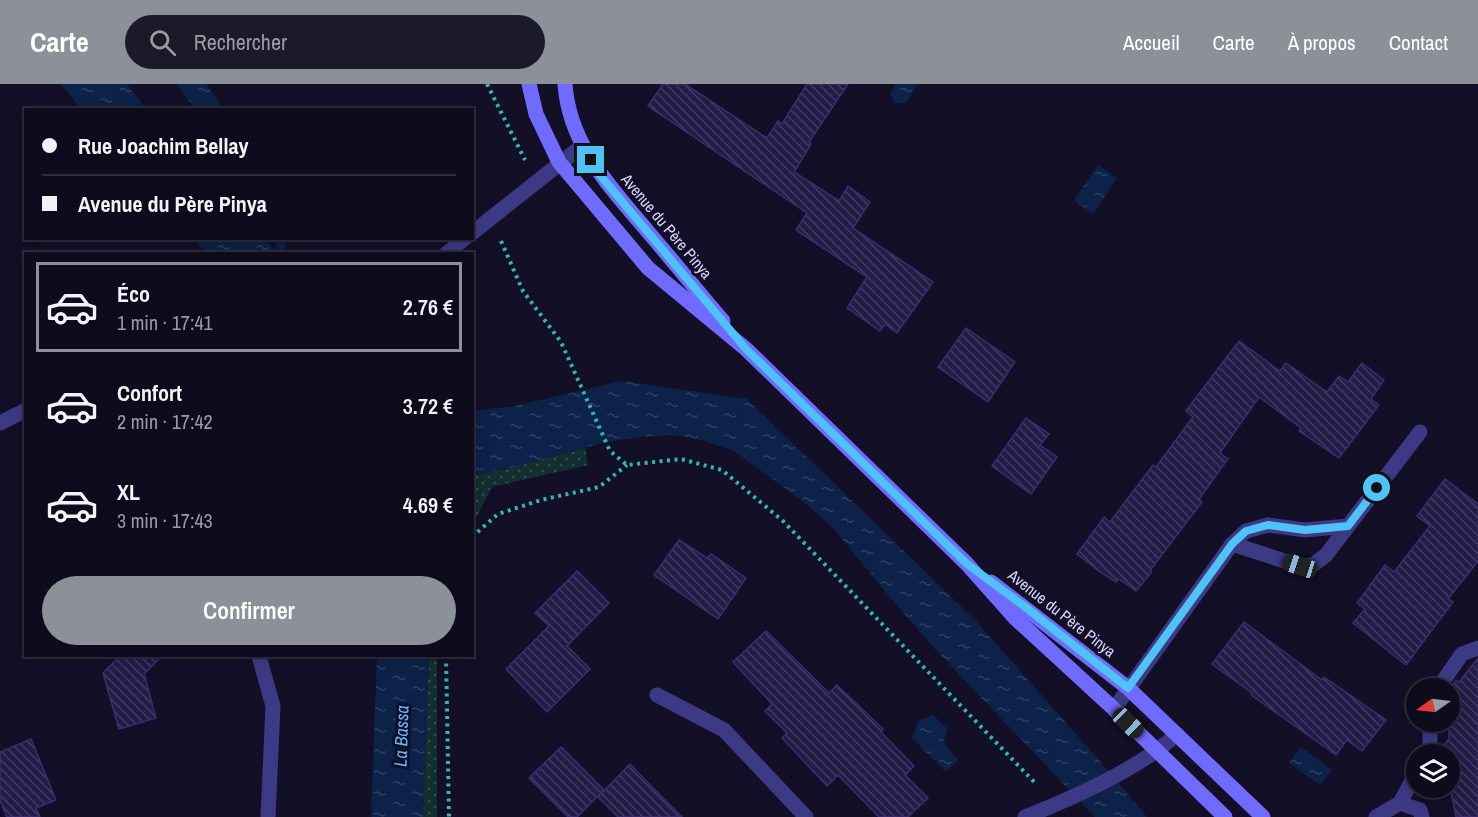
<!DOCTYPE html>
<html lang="fr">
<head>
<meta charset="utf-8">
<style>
	body { margin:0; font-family:"Archivo Narrow",sans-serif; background:#1c1929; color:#f1f3f6; height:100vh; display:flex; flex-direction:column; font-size:22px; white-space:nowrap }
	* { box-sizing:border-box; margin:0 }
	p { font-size:20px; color:#9b9ba3 }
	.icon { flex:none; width:33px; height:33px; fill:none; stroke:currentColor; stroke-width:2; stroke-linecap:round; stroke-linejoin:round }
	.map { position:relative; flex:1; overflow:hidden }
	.panel { position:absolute; left:24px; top:168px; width:450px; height:405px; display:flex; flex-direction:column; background:#0e0b1c; border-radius:0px; box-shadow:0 3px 15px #0003,0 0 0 2px #2e2b3b }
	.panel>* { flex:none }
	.guide { position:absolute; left:24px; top:24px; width:450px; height:132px; border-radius:0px; box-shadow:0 3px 15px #0003,0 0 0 2px #2e2b3b; display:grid; align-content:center; height:132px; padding:0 18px; background:#0e0b1c }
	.needle { width:39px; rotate:256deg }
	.controls { position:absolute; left:1406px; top:594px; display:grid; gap:12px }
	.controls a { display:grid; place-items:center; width:54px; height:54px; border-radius:50%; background:#0e0b1c; box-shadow:0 3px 15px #0003,0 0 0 2px #2e2b3b; font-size:30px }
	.end { position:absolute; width:27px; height:27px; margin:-14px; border:8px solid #4fc3f7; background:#111; box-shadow:0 0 0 3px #111 }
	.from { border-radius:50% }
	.car { position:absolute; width:18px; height:36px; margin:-18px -9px; border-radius:8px; box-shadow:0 0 4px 2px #0007; background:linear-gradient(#222 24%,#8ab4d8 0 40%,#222 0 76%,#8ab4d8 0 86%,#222 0) }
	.guide b { display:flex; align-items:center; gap:21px; height:57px; font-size:22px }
	.guide b+b { border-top:2px solid #2e2b3b }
	.guide i { width:15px; height:15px; background:#f1f3f6 }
	ul { padding:10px 0 0; list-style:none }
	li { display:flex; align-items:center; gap:18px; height:90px; margin:0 12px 9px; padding:0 6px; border:3px solid transparent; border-radius:0px }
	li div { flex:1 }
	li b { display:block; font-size:22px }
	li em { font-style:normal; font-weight:600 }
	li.selected { border-color:#8c9099 }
	li>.icon { width:54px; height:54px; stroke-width:1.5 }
	.action { display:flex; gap:12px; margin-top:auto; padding:12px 18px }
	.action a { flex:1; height:69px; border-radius:36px; background:#8c9099; color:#fff; font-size:24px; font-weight:600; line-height:69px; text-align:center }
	header { display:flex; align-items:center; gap:36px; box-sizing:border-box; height:84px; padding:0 30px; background:#8c9099; color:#fff }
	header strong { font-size:28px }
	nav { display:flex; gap:33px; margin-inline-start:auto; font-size:21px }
	.search { width:420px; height:54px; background:#1c1929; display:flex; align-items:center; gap:15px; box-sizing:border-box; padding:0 21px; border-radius:33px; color:#9b9ba3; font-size:22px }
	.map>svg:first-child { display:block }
</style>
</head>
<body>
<header>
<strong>Carte</strong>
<div class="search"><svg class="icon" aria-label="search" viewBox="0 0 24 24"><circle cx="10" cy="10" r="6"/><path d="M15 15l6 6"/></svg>Rechercher</div>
<nav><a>Accueil</a><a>Carte</a><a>À propos</a><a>Contact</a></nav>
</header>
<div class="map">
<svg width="1478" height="733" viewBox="0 0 1478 733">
	<defs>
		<pattern id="grass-dots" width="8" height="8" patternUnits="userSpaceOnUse" patternTransform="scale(1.5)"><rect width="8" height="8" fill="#12302f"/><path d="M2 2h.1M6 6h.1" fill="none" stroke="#344d4e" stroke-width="1.8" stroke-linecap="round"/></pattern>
		<pattern id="water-ripples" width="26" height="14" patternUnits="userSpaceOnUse" patternTransform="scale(1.5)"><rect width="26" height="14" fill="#0c2248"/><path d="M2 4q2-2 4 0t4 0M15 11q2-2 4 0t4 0" fill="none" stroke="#2f4163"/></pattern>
		<pattern id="building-back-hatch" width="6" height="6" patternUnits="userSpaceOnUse" patternTransform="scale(1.5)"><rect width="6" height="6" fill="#241b47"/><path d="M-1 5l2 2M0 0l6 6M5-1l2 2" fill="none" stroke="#433b63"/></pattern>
	</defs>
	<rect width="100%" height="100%" fill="#130f26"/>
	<g fill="url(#grass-dots)">
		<path d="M 585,364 L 588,381 L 492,403 L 473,440 L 473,392 Z"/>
		<path d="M 429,572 L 437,572 L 437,733 L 423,733 Z"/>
	</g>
	<g fill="url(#water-ripples)">
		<path d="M 61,0 L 127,0 L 146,25 L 81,25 Z"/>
		<path d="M 177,0 L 206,0 L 224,25 L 194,25 Z"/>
		<path d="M 896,0 L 918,0 L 906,19 L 894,19 L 890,9 Z"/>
		<path d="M 1098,81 L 1117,94 L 1093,130 L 1074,116 Z"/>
		<path d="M 193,155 L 264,155 L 278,169 L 207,169 Z"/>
		<path d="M 622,297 L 747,315 L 977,538 L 1105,683 L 1147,733 L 1095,733 L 934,564 L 882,504 L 834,445 L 805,419 L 734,367 L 698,355 L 672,351 L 641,353 L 602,359 L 507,385 L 473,392 L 472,327 L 515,322 Z"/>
		<path d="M 377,572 L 429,572 L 423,733 L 371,733 Z"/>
		<path d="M 933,631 L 947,644 L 944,659 L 958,676 L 946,688 L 912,654 L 918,637 Z"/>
		<path d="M 1301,663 L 1332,686 L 1320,701 L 1289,679 Z"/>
	</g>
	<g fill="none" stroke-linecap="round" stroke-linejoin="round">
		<path stroke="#0c2248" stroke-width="10" d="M 280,154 L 281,170"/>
	</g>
	<g fill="url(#building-back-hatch)" stroke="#3b2d73" stroke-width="1.5">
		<path d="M 663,0 L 685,0 L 767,54 L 778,37 L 782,40 L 807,0 L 848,0 L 809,58 L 811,60 L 794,88 L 839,117 L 848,102 L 870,118 L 853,144 L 933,198 L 897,249 L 885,240 L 880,247 L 847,224 L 867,193 L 796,146 L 807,129 L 648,22 Z"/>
		<path d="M 966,244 L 1015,278 L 988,318 L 938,283 Z"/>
		<path d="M 1239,257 L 1280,287 L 1286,279 L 1327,308 L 1339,292 L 1348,298 L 1362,279 L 1384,296 L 1371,315 L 1379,321 L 1339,374 L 1299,347 L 1301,344 L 1259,313 L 1220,369 L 1228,375 L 1199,415 L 1202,418 L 1151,485 L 1151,489 L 1136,507 L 1119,495 L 1116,498 L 1100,488 L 1077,470 L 1104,433 L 1110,438 L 1153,381 L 1156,383 L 1193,333 L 1186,327 Z"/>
		<path d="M 1026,334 L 1049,350 L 1040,361 L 1057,373 L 1031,410 L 992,382 Z"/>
		<path d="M 1445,395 L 1478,420 L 1478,477 L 1448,515 L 1453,518 L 1406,581 L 1353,539 L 1365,525 L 1357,519 L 1385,481 L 1394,488 L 1430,442 L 1417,432 Z"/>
		<path d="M 679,456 L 707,474 L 711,470 L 746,494 L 718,535 L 654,491 Z"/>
		<path d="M 577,487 L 609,519 L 567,562 L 590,585 L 547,628 L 506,585 L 549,542 L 535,529 Z"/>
		<path d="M 1244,538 L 1322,596 L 1324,593 L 1386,636 L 1362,667 L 1347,656 L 1336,671 L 1251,611 L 1252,609 L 1212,580 Z"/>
		<path d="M 766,547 L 829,609 L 837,601 L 883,645 L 881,648 L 914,682 L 905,691 L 928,714 L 908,733 L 879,733 L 838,691 L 827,702 L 782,654 L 787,649 L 765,627 L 772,620 L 733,578 Z"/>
		<path d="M 120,572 L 162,572 L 144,590 L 156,634 L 119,645 L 103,589 Z"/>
		<path d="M 1478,574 L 1478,733 L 1456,733 L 1449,697 L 1449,670 L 1444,670 L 1442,663 L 1449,655 L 1449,605 L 1456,596 L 1459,598 Z"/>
		<path d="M 31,655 L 56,716 L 36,724 L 40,733 L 7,733 L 0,717 L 0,668 Z"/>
		<path d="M 561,663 L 604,706 L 577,733 L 568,733 L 529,694 Z"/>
		<path d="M 630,680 L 655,706 L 682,733 L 618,733 L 598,713 Z"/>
	</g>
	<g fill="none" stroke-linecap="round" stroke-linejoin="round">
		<g stroke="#2fb8b0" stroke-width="4" stroke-dasharray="3 4.5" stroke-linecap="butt">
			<path d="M 487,0 L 525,76"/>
			<path d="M 501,157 L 523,207 L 561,258 L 610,367 L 627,381 L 681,375 L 722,386 L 783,437 L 1037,701"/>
			<path d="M 472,453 L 498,430 L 541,416 L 599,403 L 627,381"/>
			<path d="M 446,572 L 449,733"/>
		</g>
		<path stroke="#3d3a85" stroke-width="15" d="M 0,339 L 26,326"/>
		<g stroke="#3d3a85" stroke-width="15">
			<path d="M 472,149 L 582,62"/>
			<path d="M 446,170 L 465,154"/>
			<path d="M 1232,460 L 1246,447 L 1268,441 L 1305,446 L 1348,442"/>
			<path d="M 259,572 L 273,622 L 268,733"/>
			<path d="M 1438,604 L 1462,570 L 1478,564"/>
			<path d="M 657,611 L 724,646 L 806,733"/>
			<path d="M 1114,625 L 1232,460 L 1300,482 L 1313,481 L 1326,471 L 1420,348"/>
			<path d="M 1426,670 L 1430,662 L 1430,638"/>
			<path d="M 1400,719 L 1416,689"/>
			<path d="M 1025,733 C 1073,714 1139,685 1177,650"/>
			<path d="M 1376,733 L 1400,719 L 1420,726 L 1422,733"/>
		</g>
		<g stroke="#6f6bff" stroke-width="15">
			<path d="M 529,0 L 536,30 L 559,78 L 648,184 L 746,265 L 967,480 L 1015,534 L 1114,625 L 1225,733"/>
			<path d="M 565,0 C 569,61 611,104 649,149 C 674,178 698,208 723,237"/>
			<path d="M 991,498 L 1128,604 L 1263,733"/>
		</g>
	</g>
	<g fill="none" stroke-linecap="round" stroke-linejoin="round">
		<path stroke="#4fc3f7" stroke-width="8" d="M 591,76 L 599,90 L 746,265 L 967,480 L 1024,522 L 1128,604 L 1232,460 L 1246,447 L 1268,441 L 1305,446 L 1348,442 L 1377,404"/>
	</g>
	<g text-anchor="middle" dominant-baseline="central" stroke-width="6" stroke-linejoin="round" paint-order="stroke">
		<g font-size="16" fill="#d9d4ff" stroke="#130f26">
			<text transform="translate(667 142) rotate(50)">Avenue du Père Pinya</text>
			<text transform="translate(1062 529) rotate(38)">Avenue du Père Pinya</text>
		</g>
		<g font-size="18" font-style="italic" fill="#62b6ff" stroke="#130f26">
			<text transform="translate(401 652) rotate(-88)">La Bassa</text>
		</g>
	</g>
</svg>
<div class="controls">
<a><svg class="needle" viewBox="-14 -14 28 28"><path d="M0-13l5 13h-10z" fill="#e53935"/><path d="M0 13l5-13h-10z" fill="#9b9ba3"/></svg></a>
<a><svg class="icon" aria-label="layers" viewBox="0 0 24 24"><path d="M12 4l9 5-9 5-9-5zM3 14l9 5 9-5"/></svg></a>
</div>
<i class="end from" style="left:1377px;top:404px"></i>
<i class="end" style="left:591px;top:76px"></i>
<i class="car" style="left:1300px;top:482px;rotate:288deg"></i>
<i class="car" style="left:1128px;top:639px;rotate:134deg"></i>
<div class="guide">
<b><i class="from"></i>Rue Joachim Bellay</b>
<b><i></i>Avenue du Père Pinya</b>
</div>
<section class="panel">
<ul>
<li class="selected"><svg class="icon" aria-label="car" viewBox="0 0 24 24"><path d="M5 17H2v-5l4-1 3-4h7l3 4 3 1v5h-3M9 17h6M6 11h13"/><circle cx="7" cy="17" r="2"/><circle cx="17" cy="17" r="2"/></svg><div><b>Éco</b><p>1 min · 17:41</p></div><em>2.76 €</em></li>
<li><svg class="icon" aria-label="car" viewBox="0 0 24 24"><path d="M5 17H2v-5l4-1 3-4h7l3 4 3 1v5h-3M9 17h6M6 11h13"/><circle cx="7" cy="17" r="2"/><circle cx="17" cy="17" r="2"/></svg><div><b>Confort</b><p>2 min · 17:42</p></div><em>3.72 €</em></li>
<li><svg class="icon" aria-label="car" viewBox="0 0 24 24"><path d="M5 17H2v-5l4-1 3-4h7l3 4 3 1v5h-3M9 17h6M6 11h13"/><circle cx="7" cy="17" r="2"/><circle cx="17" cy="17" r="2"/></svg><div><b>XL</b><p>3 min · 17:43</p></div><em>4.69 €</em></li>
</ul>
<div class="action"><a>Confirmer</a></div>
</section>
</div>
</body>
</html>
